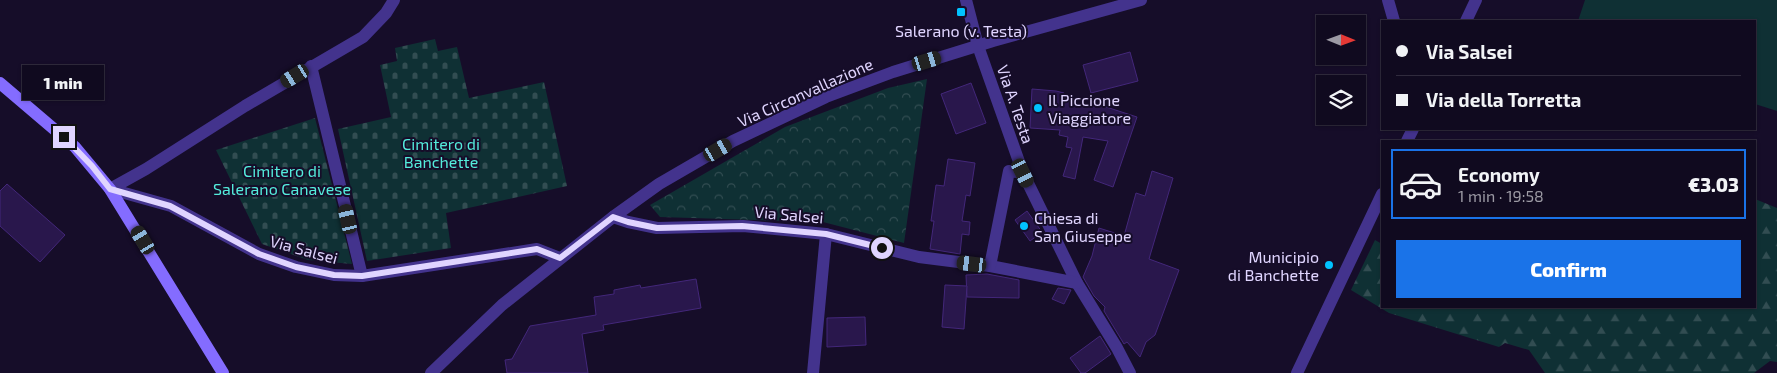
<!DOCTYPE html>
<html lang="en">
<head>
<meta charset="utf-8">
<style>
	body { margin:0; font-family:"Exo 2",sans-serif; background:#1e182c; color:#f1f3f6; height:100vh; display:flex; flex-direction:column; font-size:19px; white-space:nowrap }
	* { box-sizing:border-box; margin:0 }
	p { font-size:16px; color:#9c9aa4 }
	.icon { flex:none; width:28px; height:28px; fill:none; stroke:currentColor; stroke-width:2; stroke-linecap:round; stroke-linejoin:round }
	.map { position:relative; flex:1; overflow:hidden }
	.side { position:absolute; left:1381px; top:140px; width:375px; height:168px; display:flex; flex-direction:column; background:#100a1f; border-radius:0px; box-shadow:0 1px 4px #0004,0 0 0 1px #302b3d }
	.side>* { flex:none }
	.banner { position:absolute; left:1381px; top:20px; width:375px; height:110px; border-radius:0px; box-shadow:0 1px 4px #0004,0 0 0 1px #302b3d; display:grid; align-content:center; height:110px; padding:0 15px; background:#100a1f }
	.needle { width:32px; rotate:91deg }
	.controls { position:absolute; left:1316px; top:15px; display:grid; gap:10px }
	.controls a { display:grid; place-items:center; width:50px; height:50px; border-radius:0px; background:#100a1f; box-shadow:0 1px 4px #0004,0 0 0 1px #302b3d; font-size:25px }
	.end { position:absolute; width:22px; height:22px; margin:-11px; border:6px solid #e0d5ff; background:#111; box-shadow:0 0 0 2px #111 }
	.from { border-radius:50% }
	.bubble { position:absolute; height:35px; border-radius:0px; background:#100a1f; box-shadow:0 1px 4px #0004,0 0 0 1px #302b3d; font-size:16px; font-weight:800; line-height:35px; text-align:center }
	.car { position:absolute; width:15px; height:30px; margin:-15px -8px; border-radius:6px; box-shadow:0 0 4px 1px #0007; background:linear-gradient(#222 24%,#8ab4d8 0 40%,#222 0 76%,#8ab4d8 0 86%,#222 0) }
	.banner b { display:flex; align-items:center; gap:18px; height:48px; font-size:19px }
	.banner b+b { border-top:1px solid #302b3d }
	.banner i { width:12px; height:12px; background:#f1f3f6 }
	ul { padding:9px 0 0; list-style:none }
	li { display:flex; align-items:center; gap:15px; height:70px; margin:0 10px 8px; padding:0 5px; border:2px solid transparent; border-radius:0px }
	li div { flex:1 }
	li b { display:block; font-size:19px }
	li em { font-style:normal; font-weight:800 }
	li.active { border-color:#1a73e8 }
	li>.icon { width:45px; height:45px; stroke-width:1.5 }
	.button { display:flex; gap:10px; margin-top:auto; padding:10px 15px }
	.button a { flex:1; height:58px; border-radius:0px; background:#1a73e8; color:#fff; font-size:20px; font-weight:800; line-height:58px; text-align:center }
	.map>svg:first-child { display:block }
</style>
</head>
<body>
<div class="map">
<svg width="1777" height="373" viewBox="0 0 1777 373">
	<defs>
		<pattern id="forest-firs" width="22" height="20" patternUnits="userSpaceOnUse" patternTransform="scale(1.25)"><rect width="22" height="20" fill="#0f3034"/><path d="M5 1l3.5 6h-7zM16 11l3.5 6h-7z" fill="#324d52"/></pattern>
		<pattern id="cemetery-stones" width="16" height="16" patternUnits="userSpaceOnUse" patternTransform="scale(1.25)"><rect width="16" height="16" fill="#0f3034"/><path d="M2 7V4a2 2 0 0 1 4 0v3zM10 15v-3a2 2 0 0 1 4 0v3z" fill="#324d52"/></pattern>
		<pattern id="park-crowns" width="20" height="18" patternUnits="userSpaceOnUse" patternTransform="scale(1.25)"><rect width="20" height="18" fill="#0f3034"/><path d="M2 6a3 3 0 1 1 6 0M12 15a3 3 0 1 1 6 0" fill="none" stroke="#324d52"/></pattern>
	</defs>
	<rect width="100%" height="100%" fill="#160d29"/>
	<path fill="url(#forest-firs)" d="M 1755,199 L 1777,208 L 1777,362 L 1770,361 L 1754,373 L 1545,373 L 1529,350 L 1505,343 L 1499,347 L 1389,313 L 1351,290 L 1375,240 L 1382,244 L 1382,306 L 1755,306 Z"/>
	<g fill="url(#cemetery-stones)">
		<path d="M 435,39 L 438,51 L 457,47 L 469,98 L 544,82 L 567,186 L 446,213 L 451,248 L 367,261 L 338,129 L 391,117 L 380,65 L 397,61 L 395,48 Z"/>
		<path d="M 315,118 L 352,264 L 308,260 L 262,244 L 216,150 Z"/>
	</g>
	<path fill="url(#park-crowns)" d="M 927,79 L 904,243 L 823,222 L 660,217 L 650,205 L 785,127 L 888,88 Z"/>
	<path fill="#0f3034" d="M 1585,0 L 1777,0 L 1777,111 L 1755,104 L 1755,21 L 1578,21 Z"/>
	<g fill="#29174c" stroke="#43277a">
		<path d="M 1130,52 L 1138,81 L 1091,93 L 1083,65 Z"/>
		<path d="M 971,83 L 986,123 L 956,134 L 941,94 Z"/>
		<path d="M 1032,89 L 1056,91 L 1064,93 L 1063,101 L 1095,107 L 1094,103 L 1137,117 L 1113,187 L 1094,180 L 1108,141 L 1083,137 L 1075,179 L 1063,176 L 1072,148 L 1066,147 L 1068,137 L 1059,135 L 1060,130 L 1030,128 Z"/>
		<path d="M 948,159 L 975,163 L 970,196 L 966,195 L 962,221 L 970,222 L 969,235 L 962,234 L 960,254 L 930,249 L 934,221 L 931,221 L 936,185 L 944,186 Z"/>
		<path d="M 1152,171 L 1173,178 L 1149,259 L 1179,270 L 1155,335 L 1146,342 L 1140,357 L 1127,342 L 1124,344 L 1104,311 L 1105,307 L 1094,296 L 1083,277 L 1092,256 L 1099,228 L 1124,236 L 1136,193 L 1145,196 Z"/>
		<path d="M 7,184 L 65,235 L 40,262 L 0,226 L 0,191 Z"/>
		<path d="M 1027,211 L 1042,232 L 1030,241 L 1015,220 Z"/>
		<path d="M 987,274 L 1019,280 L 1019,298 L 967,297 L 966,275 Z"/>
		<path d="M 696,279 L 701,308 L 603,325 L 604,330 L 582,334 L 588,373 L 507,373 L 505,360 L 512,359 L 530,326 L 596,315 L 594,297 L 614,294 L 614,290 L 640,285 L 641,288 Z"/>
		<path d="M 945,285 L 967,286 L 964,329 L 942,327 Z"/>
		<path d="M 1058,288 L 1071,290 L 1064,304 L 1052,299 Z"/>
		<path d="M 865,317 L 866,345 L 827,347 L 827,318 Z"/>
		<path d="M 1100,336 L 1111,354 L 1085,373 L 1081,373 L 1070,358 Z"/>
	</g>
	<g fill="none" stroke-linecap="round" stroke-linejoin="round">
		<g stroke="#43338d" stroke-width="12">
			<path d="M 966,0 L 978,46 L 1023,173 L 1077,283 L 1117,348 L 1130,373"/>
			<path d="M 1388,0 L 1394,21"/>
			<path d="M 1466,21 L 1476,0"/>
			<path d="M 311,66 L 362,276"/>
			<path d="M 1407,141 L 1413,129"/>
			<path d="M 110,189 L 171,206 L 259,254 L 296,267 L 334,275 L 362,276 L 537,249 L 560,258"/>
			<path d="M 110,189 L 146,169 L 245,106 L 363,37 L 386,13 L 394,0"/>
			<path d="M 613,217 L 628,222 L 657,228 L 743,226 L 826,234 L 919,257 L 990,266 L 1077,283"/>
			<path d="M 990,266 L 1009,171 L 1023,173"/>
			<path d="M 431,373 L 502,305 L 613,217 L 659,184 L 733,141 L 826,97 L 893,72 L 993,41 L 1141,0"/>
			<path d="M 813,373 L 826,234"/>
			<path d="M 1297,373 L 1382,194"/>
		</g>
		<path stroke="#846cff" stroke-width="12" d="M 0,83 L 75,147 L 110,189 L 223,373"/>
	</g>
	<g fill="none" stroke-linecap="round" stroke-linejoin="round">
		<path stroke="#e0d5ff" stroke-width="6" d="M 64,137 L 92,166 L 110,189 L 170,206 L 259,254 L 296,267 L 334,275 L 362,276 L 537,249 L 560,258 L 613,217 L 628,222 L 657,228 L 742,226 L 826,234 L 882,248"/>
	</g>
	<g fill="#01c2ff" stroke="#160d29" stroke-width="2">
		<rect x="956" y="7" width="10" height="10" rx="2.5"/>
		<circle cx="1038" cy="108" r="5"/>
		<circle cx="1024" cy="226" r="5"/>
		<circle cx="1329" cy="265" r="5"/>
	</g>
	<g text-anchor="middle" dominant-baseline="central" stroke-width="4" stroke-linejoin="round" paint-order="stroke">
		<g font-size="16" fill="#e0d5ff" stroke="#160d29" text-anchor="start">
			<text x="961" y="30" text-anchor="middle">Salerano (v. Testa)</text>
			<text x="1048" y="99">Il Piccione<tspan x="1048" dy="18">Viaggiatore</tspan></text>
			<text x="1034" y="217">Chiesa di<tspan x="1034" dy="18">San Giuseppe</tspan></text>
			<text x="1319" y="256" text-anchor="end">Municipio<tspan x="1319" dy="18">di Banchette</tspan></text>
		</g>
		<g font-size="16" fill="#e0d5ff" stroke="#160d29">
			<text transform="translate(805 92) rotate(-24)">Via Circonvallazione</text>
			<text transform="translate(1016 104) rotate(71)">Via A. Testa</text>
			<text transform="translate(789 214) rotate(5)">Via Salsei</text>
			<text transform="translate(304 249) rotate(15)">Via Salsei</text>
		</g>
		<g font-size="16" fill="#54ecdc" stroke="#160d29">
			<text x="441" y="143">Cimitero di<tspan x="441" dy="18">Banchette</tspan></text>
			<text x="282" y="170">Cimitero di<tspan x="282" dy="18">Salerano Canavese</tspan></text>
		</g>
	</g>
</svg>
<div class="controls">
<a><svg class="needle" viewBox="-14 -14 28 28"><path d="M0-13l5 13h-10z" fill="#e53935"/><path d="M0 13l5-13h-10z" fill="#9c9aa4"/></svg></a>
<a><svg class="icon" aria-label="layers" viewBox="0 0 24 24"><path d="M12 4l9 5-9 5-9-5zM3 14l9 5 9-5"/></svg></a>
</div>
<i class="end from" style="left:882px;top:248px"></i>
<i class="end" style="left:64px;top:137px"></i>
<div class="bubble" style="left:22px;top:65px;width:82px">1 min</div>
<i class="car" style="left:927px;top:61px;rotate:73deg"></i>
<i class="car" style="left:295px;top:76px;rotate:239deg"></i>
<i class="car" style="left:718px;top:150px;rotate:60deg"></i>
<i class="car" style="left:1023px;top:173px;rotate:154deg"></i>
<i class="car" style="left:348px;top:219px;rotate:347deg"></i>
<i class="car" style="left:143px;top:240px;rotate:329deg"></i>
<i class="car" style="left:972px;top:264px;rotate:277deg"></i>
<div class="banner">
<b><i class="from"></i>Via Salsei</b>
<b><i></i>Via della Torretta</b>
</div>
<section class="side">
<ul>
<li class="active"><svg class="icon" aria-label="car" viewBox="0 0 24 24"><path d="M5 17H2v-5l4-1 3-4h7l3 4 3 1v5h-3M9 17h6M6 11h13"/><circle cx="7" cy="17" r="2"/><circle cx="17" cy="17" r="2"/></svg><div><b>Economy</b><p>1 min · 19:58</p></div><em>€3.03</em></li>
</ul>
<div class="button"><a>Confirm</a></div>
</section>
</div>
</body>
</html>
